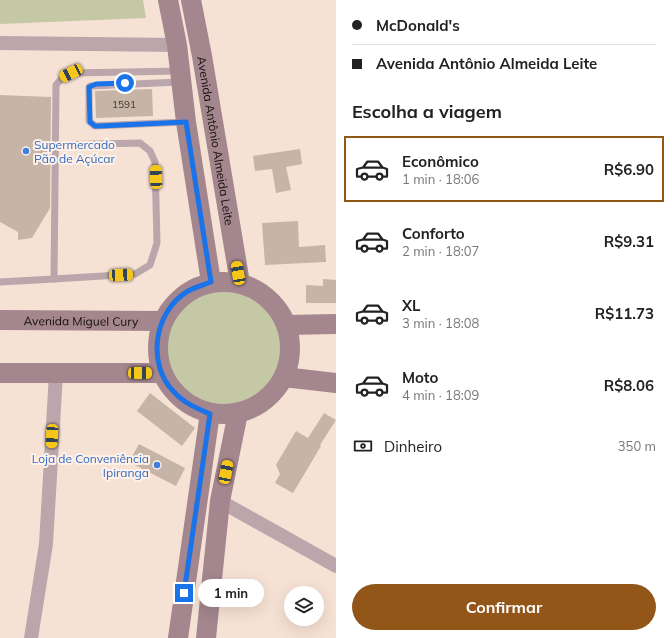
<!DOCTYPE html>
<html lang="pt">
<head>
<meta charset="utf-8">
<style>
	body { margin:0; font-family:Mulish,sans-serif; background:#f2f2f2; color:#222; height:100vh; display:flex; flex-direction:column; font-size:15px; white-space:nowrap }
	* { box-sizing:border-box; margin:0 }
	p { font-size:13px; color:#767676 }
	.icon { flex:none; width:22px; height:22px; fill:none; stroke:currentColor; stroke-width:2; stroke-linecap:round; stroke-linejoin:round }
	.map { position:relative; flex:1; overflow:hidden }
	.drawer { display:flex; flex-direction:column; background:#fff; width:336px }
	.drawer>* { flex:none }
	.banner { display:grid; align-content:center; height:88px; padding:0 16px; background:#fff }
	.controls { position:absolute; left:284px; top:586px; display:grid; gap:8px }
	.controls a { display:grid; place-items:center; width:40px; height:40px; border-radius:50%; background:#fff; box-shadow:0 4px 16px #0002; font-size:20px }
	.end { position:absolute; width:18px; height:18px; margin:-9px; border:5px solid #1a73e8; background:#fff; box-shadow:0 0 0 2px #fff }
	.from { border-radius:50% }
	.bubble { position:absolute; height:28px; border-radius:14px; background:#fff; box-shadow:0 4px 16px #0002; font-size:13px; font-weight:700; line-height:28px; text-align:center }
	.car { position:absolute; width:12px; height:24px; margin:-12px -6px; border-radius:5px; box-shadow:0 0 3px 1px #0007; background:linear-gradient(#f5c518 24%,#345 0 40%,#f5c518 0 76%,#345 0 86%,#f5c518 0) }
	.banner b { display:flex; align-items:center; gap:14px; height:38px; font-size:15px }
	.banner b+b { border-top:1px solid #e0e0e0 }
	.banner i { width:10px; height:10px; background:#222 }
	ul { padding:0; list-style:none }
	li { display:flex; align-items:center; gap:12px; height:66px; margin:0 8px 6px; padding:0 8px; border:2px solid transparent; border-radius:0px }
	li div { flex:1 }
	li b { display:block; font-size:15px }
	li em { font-style:normal; font-weight:700 }
	li.on { border-color:#935619 }
	li>.icon { width:36px; height:36px; stroke-width:1.5 }
	h2 { padding:0 16px; font-size:18px; line-height:48px }
	.pay { display:flex; align-items:center; gap:10px; height:44px; padding:0 16px; font-size:15px }
	.pay p { margin-inline-start:auto }
	.button { display:flex; gap:8px; margin-top:auto; padding:8px 16px }
	.button a { flex:1; height:46px; border-radius:24px; background:#935619; color:#fff; font-size:16px; font-weight:700; line-height:46px; text-align:center }
	main { display:flex; flex:1; min-height:0 }
	.map>svg:first-child { display:block }
</style>
</head>
<body>
<main>
<div class="map">
<svg width="336" height="638" viewBox="0 0 336 638">
	<rect width="100%" height="100%" fill="#f6e2d4"/>
	<g fill="#c4c8a4">
		<path d="M 0,0 L 143,0 L 146,18 L 0,24 Z"/>
		<circle cx="224" cy="348" r="57"/>
	</g>
	<g fill="#c6b4a6">
		<path d="M 152,89 L 153,116 L 96,118 L 95,91 Z"/>
		<path d="M 0,95 L 51,97 L 50,208 L 32,238 L 18,240 L 18,232 L 0,222 Z"/>
		<path d="M 300,149 L 302,164 L 286,167 L 291,190 L 276,193 L 272,169 L 255,171 L 253,156 Z"/>
		<path d="M 298,221 L 299,247 L 325,245 L 326,262 L 265,265 L 262,223 Z"/>
		<path d="M 323,279 L 336,280 L 336,303 L 306,303 L 306,285 L 323,286 Z"/>
		<path d="M 150,393 L 195,428 L 182,446 L 137,411 Z"/>
		<path d="M 324,413 L 336,420 L 320,445 L 321,446 L 293,493 L 275,483 L 280,474 L 276,465 L 296,431 L 308,438 Z"/>
		<path d="M 139,444 L 185,468 L 176,486 L 129,462 Z"/>
	</g>
	<g fill="none" stroke-linecap="round" stroke-linejoin="round">
		<g stroke="#baa6ab" stroke-width="7">
			<path d="M 179,82 L 91,86 L 89,87 L 89,121 L 95,126 L 184,122"/>
			<path d="M 54,279 L 135,274 L 150,265 L 157,243 L 155,162 L 150,151 L 140,143 L 55,145"/>
			<path d="M 0,282 L 54,279 L 56,85 L 62,78 L 71,73 L 180,71"/>
		</g>
		<g stroke="#baa6ab" stroke-width="14">
			<path d="M 0,43 L 177,45"/>
			<path d="M 220,501 L 336,566"/>
			<path d="M 31,638 L 46,544 L 56,374"/>
		</g>
		<g stroke="#a3868e" stroke-width="20">
			<path d="M 168,0 L 177,45 L 186,122 L 211,282"/>
			<path id="s1" d="M 191,0 L 202,56 L 240,283"/>
			<circle cx="224" cy="348" r="66"/>
			<path id="s2" d="M 0,320 L 162,321"/>
			<path d="M 286,325 L 336,324"/>
			<path d="M 0,373 L 162,373"/>
			<path d="M 284,377 L 336,383"/>
			<path d="M 178,638 L 210,413"/>
			<path d="M 206,638 L 220,501 L 238,413"/>
		</g>
	</g>
	<g fill="none" stroke-linecap="round" stroke-linejoin="round">
		<path stroke="#1a73e8" stroke-width="5" d="M 125,83 L 96,84 L 89,87 L 90,122 L 95,126 L 100,126 L 186,122 L 211,282 C 203,285 195,287 188,291 C 154,311 146,364 174,392 C 184,403 196,408 210,414 L 184,593"/>
	</g>
	<g fill="#3f7fe0" stroke="#fdf1e9" stroke-width="1.5">
		<circle cx="26" cy="151" r="4"/>
		<circle cx="157" cy="465" r="4"/>
	</g>
	<g text-anchor="middle" dominant-baseline="central" stroke-width="4" stroke-linejoin="round" paint-order="stroke">
		<g font-size="10" fill="#413831">
			<text x="124" y="104">1591</text>
		</g>
		<g font-size="12" fill="#150f0a" stroke="#fdf1e9">
			<text stroke="none"><textPath href="#s1" startOffset="143">Avenida Antônio Almeida Leite</textPath></text>
			<text stroke="none"><textPath href="#s2" startOffset="81">Avenida Miguel Cury</textPath></text>
		</g>
		<g font-size="12" fill="#366cbe" stroke="#fdf1e9" text-anchor="start">
			<text x="34" y="144">Supermercado<tspan x="34" dy="14">Pão de Açúcar</tspan></text>
			<text x="149" y="458" text-anchor="end">Loja de Conveniência<tspan x="149" dy="14">Ipiranga</tspan></text>
		</g>
	</g>
</svg>
<div class="controls">
<a><svg class="icon" aria-label="layers" viewBox="0 0 24 24"><path d="M12 4l9 5-9 5-9-5zM3 14l9 5 9-5"/></svg></a>
</div>
<i class="end from" style="left:125px;top:83px"></i>
<i class="end" style="left:184px;top:593px"></i>
<div class="bubble" style="left:198px;top:579px;width:66px">1 min</div>
<i class="car" style="left:71px;top:73px;rotate:244deg"></i>
<i class="car" style="left:156px;top:177px;rotate:358deg"></i>
<i class="car" style="left:238px;top:273px;rotate:350deg"></i>
<i class="car" style="left:121px;top:275px;rotate:87deg"></i>
<i class="car" style="left:140px;top:373px;rotate:90deg"></i>
<i class="car" style="left:52px;top:436px;rotate:183deg"></i>
<i class="car" style="left:226px;top:472px;rotate:11deg"></i>
</div>
<section class="drawer">
<div class="banner">
<b><i class="from"></i>McDonald's</b>
<b><i></i>Avenida Antônio Almeida Leite</b>
</div>
<h2>Escolha a viagem</h2>
<ul>
<li class="on"><svg class="icon" aria-label="car" viewBox="0 0 24 24"><path d="M5 17H2v-5l4-1 3-4h7l3 4 3 1v5h-3M9 17h6M6 11h13"/><circle cx="7" cy="17" r="2"/><circle cx="17" cy="17" r="2"/></svg><div><b>Econômico</b><p>1 min · 18:06</p></div><em>R$6.90</em></li>
<li><svg class="icon" aria-label="car" viewBox="0 0 24 24"><path d="M5 17H2v-5l4-1 3-4h7l3 4 3 1v5h-3M9 17h6M6 11h13"/><circle cx="7" cy="17" r="2"/><circle cx="17" cy="17" r="2"/></svg><div><b>Conforto</b><p>2 min · 18:07</p></div><em>R$9.31</em></li>
<li><svg class="icon" aria-label="car" viewBox="0 0 24 24"><path d="M5 17H2v-5l4-1 3-4h7l3 4 3 1v5h-3M9 17h6M6 11h13"/><circle cx="7" cy="17" r="2"/><circle cx="17" cy="17" r="2"/></svg><div><b>XL</b><p>3 min · 18:08</p></div><em>R$11.73</em></li>
<li><svg class="icon" aria-label="car" viewBox="0 0 24 24"><path d="M5 17H2v-5l4-1 3-4h7l3 4 3 1v5h-3M9 17h6M6 11h13"/><circle cx="7" cy="17" r="2"/><circle cx="17" cy="17" r="2"/></svg><div><b>Moto</b><p>4 min · 18:09</p></div><em>R$8.06</em></li>
</ul>
<div class="pay"><svg class="icon" aria-label="cash" viewBox="0 0 24 24"><path d="M3 7h18v10H3z"/><circle cx="12" cy="12" r="2"/></svg>Dinheiro<p>350 m</p></div>
<div class="button"><a>Confirmar</a></div>
</section>
</main>
</body>
</html>
